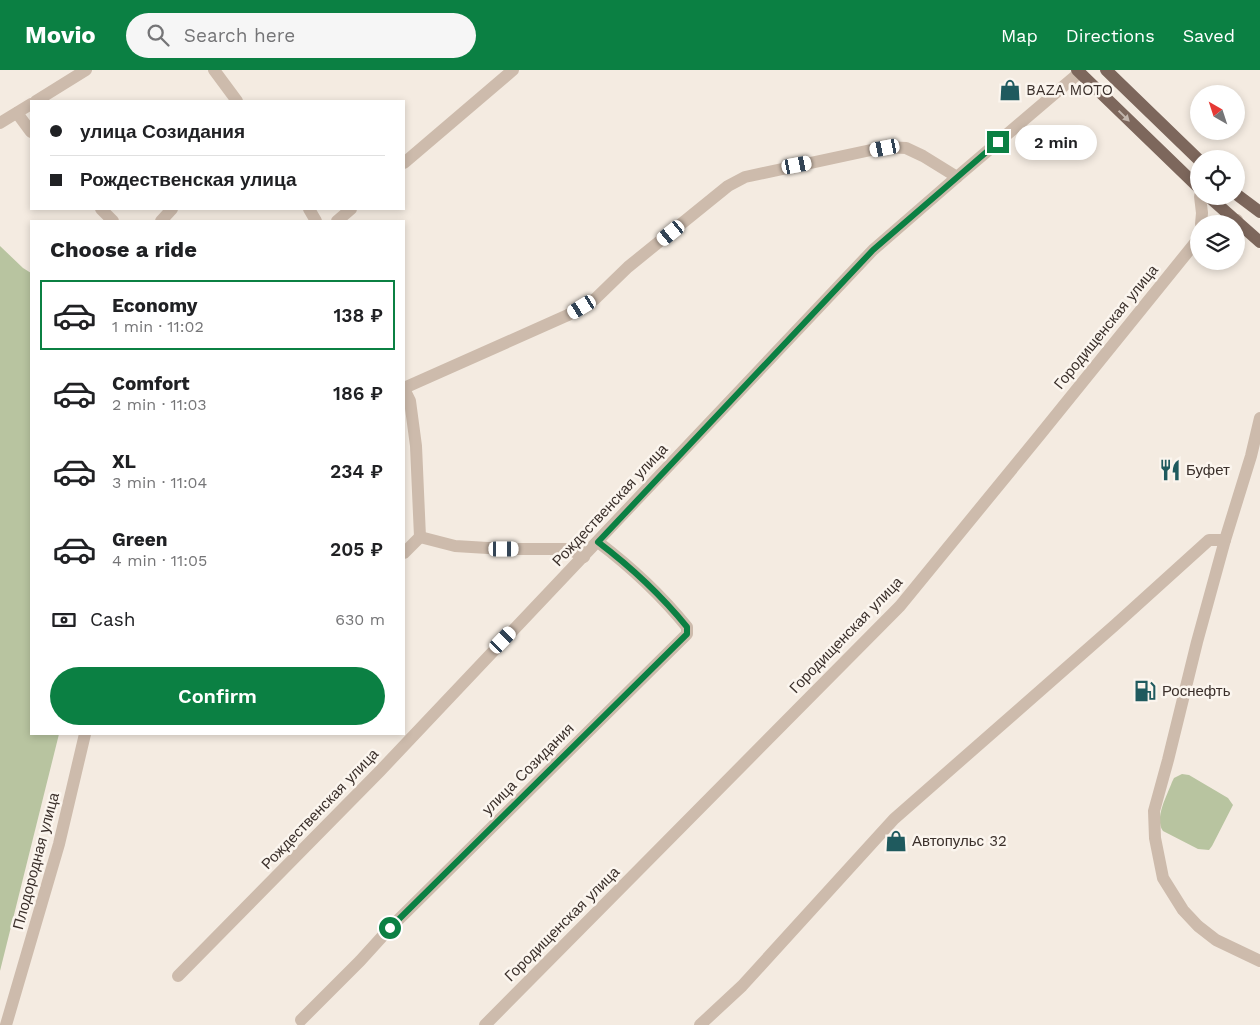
<!DOCTYPE html>
<html lang="en">
<head>
<meta charset="utf-8">
<style>
	body { margin:0; font-family:"Work Sans",sans-serif; background:#f6f6f6; color:#202124; height:100vh; display:flex; flex-direction:column; font-size:19px; white-space:nowrap }
	* { box-sizing:border-box; margin:0 }
	p { font-size:16px; color:#757577 }
	.icon { flex:none; width:28px; height:28px; fill:none; stroke:currentColor; stroke-width:2; stroke-linecap:round; stroke-linejoin:round }
	.map { position:relative; flex:1; overflow:hidden }
	.drawer { position:absolute; left:30px; top:150px; width:375px; height:515px; display:flex; flex-direction:column; background:#fff; border-radius:0px; box-shadow:0 2px 8px #0003 }
	.drawer>* { flex:none }
	.guide { position:absolute; left:30px; top:30px; width:375px; height:110px; border-radius:0px; box-shadow:0 2px 8px #0003; display:grid; align-content:center; height:110px; padding:0 20px; background:#fff }
	.needle { width:32px; rotate:321deg }
	.tools { position:absolute; left:1190px; top:15px; display:grid; gap:10px }
	.tools a { display:grid; place-items:center; width:55px; height:55px; border-radius:50%; background:#fff; box-shadow:0 2px 8px #0003; font-size:25px }
	.end { position:absolute; width:22px; height:22px; margin:-11px; border:6px solid #0b8043; background:#fff; box-shadow:0 0 0 2px #fff }
	.from { border-radius:50% }
	.bubble { position:absolute; height:35px; border-radius:18px; background:#fff; box-shadow:0 2px 8px #0003; font-size:16px; font-weight:600; line-height:35px; text-align:center }
	.car { position:absolute; width:15px; height:30px; margin:-15px -8px; border-radius:6px; box-shadow:0 0 4px 1px #0007; background:linear-gradient(#fff 24%,#345 0 40%,#fff 0 76%,#345 0 86%,#fff 0) }
	.guide b { display:flex; align-items:center; gap:18px; height:48px; font-size:19px }
	.guide b+b { border-top:1px solid #e0e0e0 }
	.guide i { width:12px; height:12px; background:#202124 }
	ul { padding:0; list-style:none }
	li { display:flex; align-items:center; gap:15px; height:70px; margin:0 10px 8px; padding:0 10px; border:2px solid transparent; border-radius:0px }
	li div { flex:1 }
	li b { display:block; font-size:19px }
	li em { font-style:normal; font-weight:600 }
	li.on { border-color:#0b8043 }
	li>.icon { width:45px; height:45px; stroke-width:1.5 }
	h2 { padding:0 20px; font-size:22px; line-height:60px }
	.pay { display:flex; align-items:center; gap:12px; height:55px; padding:0 20px; font-size:19px }
	.pay p { margin-inline-start:auto }
	.primary-button { display:flex; gap:10px; margin-top:auto; padding:10px 20px }
	.primary-button a { flex:1; height:58px; border-radius:30px; background:#0b8043; color:#fff; font-size:20px; font-weight:600; line-height:58px; text-align:center }
	header { display:flex; align-items:center; gap:30px; box-sizing:border-box; height:70px; padding:0 25px; background:#0b8043; color:#fff }
	header strong { font-size:24px }
	nav { display:flex; gap:28px; margin-inline-start:auto; font-size:18px }
	.search { width:350px; height:45px; background:#f6f6f6; display:flex; align-items:center; gap:12px; box-sizing:border-box; padding:0 18px; border-radius:28px; color:#757577; font-size:19px }
	.map>svg:first-child { display:block }
</style>
</head>
<body>
<header>
<strong>Movio</strong>
<div class="search"><svg class="icon" aria-label="search" viewBox="0 0 24 24"><circle cx="10" cy="10" r="6"/><path d="M15 15l6 6"/></svg>Search here</div>
<nav><a>Map</a><a>Directions</a><a>Saved</a></nav>
</header>
<div class="map">
<svg width="1260" height="955" viewBox="0 0 1260 955">
	<rect width="100%" height="100%" fill="#f4ebe1"/>
	<g fill="#b8c4a0">
		<path d="M 0,176 L 23,198 L 31,203 L 31,664 L 59,664 L 0,901 Z"/>
		<path d="M 1182,704 L 1189,705 L 1228,728 L 1233,735 L 1212,776 L 1209,780 L 1198,779 L 1163,761 C 1154,748 1167,726 1172,712 L 1174,708 Z"/>
	</g>
	<g fill="none" stroke-linecap="round" stroke-linejoin="round">
		<g stroke="#cdbbac" stroke-width="12">
			<path d="M 214,0 L 237,31"/>
			<path d="M 36,31 L 86,0"/>
			<path d="M 17,43 L 31,62"/>
			<path d="M 0,53 L 31,34"/>
			<path d="M 404,93 L 513,0"/>
			<path d="M 1200,126 L 1202,143 L 1201,154"/>
			<path d="M 101,139 L 113,151"/>
			<path d="M 309,139 L 316,151"/>
			<path d="M 161,151 L 172,139"/>
			<path d="M 337,151 L 351,139"/>
			<path d="M 1219,154 L 1224,151 L 1237,150"/>
			<path d="M 404,318 L 568,245 L 595,229 L 628,197 L 728,116 L 745,107 L 885,77 L 906,78 L 923,86 L 957,107"/>
			<path d="M 404,319 L 410,331 L 416,376 L 420,467"/>
			<path d="M 420,467 L 455,476 L 504,479 L 569,479 L 584,487"/>
			<path d="M 1225,470 L 1197,572 L 1168,690 L 1154,741 L 1155,768 L 1163,808 L 1183,840 L 1198,856 L 1216,870 L 1260,891"/>
			<path d="M 404,483 L 420,467"/>
			<path d="M 178,906 L 380,701 L 873,180 L 957,107 L 1079,3"/>
			<path d="M 301,950 L 360,891 L 390,858 L 687,564 L 687,557 C 661,525 631,497 598,472"/>
			<path d="M 6,955 L 59,774 L 85,664"/>
			<path d="M 485,955 L 900,536 L 1039,366 L 1199,168"/>
			<path d="M 700,955 L 742,916 L 894,749 L 1115,555 L 1209,470 L 1225,470 L 1251,386 L 1260,348"/>
		</g>
		<g stroke="#7d675c" stroke-width="12">
			<path d="M 1077,0 L 1199,118"/>
			<path d="M 1106,0 L 1199,90"/>
			<path d="M 1236,124 L 1260,142"/>
			<path d="M 1208,126 L 1260,172"/>
		</g>
	</g>
	<defs><path id="oneway-solid" d="M-6-.8H1V-3.2L6.5 0L1 3.2V.8H-6Z" transform="scale(1.25)"/></defs>
	<use fill="#c2b5ac" href="#oneway-solid" transform="translate(1124 46) rotate(44)"/>
	<g fill="none" stroke-linecap="round" stroke-linejoin="round">
		<path stroke="#0b8043" stroke-width="6" d="M 390,858 L 687,564 L 687,557 C 661,525 631,497 598,472 L 873,180 L 998,72"/>
	</g>
	<defs>
		<g id="shop-bare" transform="scale(1.725)"><path d="M-5-2.5h2.3a2.7 3.5 0 0 1 5.4 0H5L5.5 6h-11ZM-1.5-2.5h3a1.5 2.3 0 0 0-3 0Z" fill="#1f5a5e" stroke="#fbf5ee" stroke-width="2.5" paint-order="stroke"/></g>
		<g id="restaurant-bare" transform="scale(1.725)"><path d="M-5-6h1v4h1v-4h1v4h1v-4h1v5L-1.5 .5V6h-2V.5L-5-1ZM5-6V6H3V1.5H1.5Q1.5-4 5-6Z" fill="#1f5a5e" stroke="#fbf5ee" stroke-width="2.5" paint-order="stroke"/></g>
		<g id="fuel-bare" transform="scale(1.725)"><path d="M-5.5-6h7V0h2V4h1.3V-2.5L3-4.5l.8-.8L6-3V5H2.5V1h-1V6h-7ZM-4.2-4.7v3.2H.2V-4.7Z" fill="#1f5a5e" stroke="#fbf5ee" stroke-width="2.5" paint-order="stroke"/></g>
	</defs>
	<g fill-rule="evenodd">
		<use href="#shop-bare" x="1010" y="20"/>
		<use href="#restaurant-bare" x="1170" y="400"/>
		<use href="#fuel-bare" x="1145" y="621"/>
		<use href="#shop-bare" x="896" y="771"/>
	</g>
	<g text-anchor="middle" dominant-baseline="central" stroke-width="5" stroke-linejoin="round" paint-order="stroke">
		<g font-size="15" fill="#3b302b" stroke="#fbf5ee" text-anchor="start">
			<text x="1026" y="20">BAZA MOTO</text>
			<text x="1186" y="400">Буфет</text>
			<text x="1162" y="621">Роснефть</text>
			<text x="912" y="771">Автопульс 32</text>
		</g>
		<g font-size="15" fill="#3b302b" stroke="#fbf5ee">
			<text transform="translate(1106 257) rotate(-51)">Городищенская улица</text>
			<text transform="translate(610 435) rotate(-47)">Рождественская улица</text>
			<text transform="translate(846 565) rotate(-46)">Городищенская улица</text>
			<text transform="translate(528 699) rotate(-45)">улица Созидания</text>
			<text transform="translate(320 739) rotate(-46)">Рождественская улица</text>
			<text transform="translate(36 791) rotate(-75)">Плодородная улица</text>
			<text transform="translate(562 854) rotate(-45)">Городищенская улица</text>
		</g>
	</g>
</svg>
<div class="tools">
<a><svg class="needle" viewBox="-14 -14 28 28"><path d="M0-13l5 13h-10z" fill="#e53935"/><path d="M0 13l5-13h-10z" fill="#757577"/></svg></a>
<a><svg class="icon" aria-label="locate" viewBox="0 0 24 24"><circle cx="12" cy="12" r="6"/><path d="M12 2v4M12 18v4M2 12h4M18 12h4"/></svg></a>
<a><svg class="icon" aria-label="layers" viewBox="0 0 24 24"><path d="M12 4l9 5-9 5-9-5zM3 14l9 5 9-5"/></svg></a>
</div>
<i class="end from" style="left:390px;top:858px"></i>
<i class="end" style="left:998px;top:72px"></i>
<div class="bubble" style="left:1015px;top:55px;width:82px">2 min</div>
<i class="car" style="left:885px;top:78px;rotate:259deg"></i>
<i class="car" style="left:797px;top:95px;rotate:79deg"></i>
<i class="car" style="left:671px;top:163px;rotate:231deg"></i>
<i class="car" style="left:582px;top:237px;rotate:239deg"></i>
<i class="car" style="left:504px;top:479px;rotate:90deg"></i>
<i class="car" style="left:503px;top:570px;rotate:44deg"></i>
<div class="guide">
<b><i class="from"></i>улица Созидания</b>
<b><i></i>Рождественская улица</b>
</div>
<section class="drawer">
<h2>Choose a ride</h2>
<ul>
<li class="on"><svg class="icon" aria-label="car" viewBox="0 0 24 24"><path d="M5 17H2v-5l4-1 3-4h7l3 4 3 1v5h-3M9 17h6M6 11h13"/><circle cx="7" cy="17" r="2"/><circle cx="17" cy="17" r="2"/></svg><div><b>Economy</b><p>1 min · 11:02</p></div><em>138 ₽</em></li>
<li><svg class="icon" aria-label="car" viewBox="0 0 24 24"><path d="M5 17H2v-5l4-1 3-4h7l3 4 3 1v5h-3M9 17h6M6 11h13"/><circle cx="7" cy="17" r="2"/><circle cx="17" cy="17" r="2"/></svg><div><b>Comfort</b><p>2 min · 11:03</p></div><em>186 ₽</em></li>
<li><svg class="icon" aria-label="car" viewBox="0 0 24 24"><path d="M5 17H2v-5l4-1 3-4h7l3 4 3 1v5h-3M9 17h6M6 11h13"/><circle cx="7" cy="17" r="2"/><circle cx="17" cy="17" r="2"/></svg><div><b>XL</b><p>3 min · 11:04</p></div><em>234 ₽</em></li>
<li><svg class="icon" aria-label="car" viewBox="0 0 24 24"><path d="M5 17H2v-5l4-1 3-4h7l3 4 3 1v5h-3M9 17h6M6 11h13"/><circle cx="7" cy="17" r="2"/><circle cx="17" cy="17" r="2"/></svg><div><b>Green</b><p>4 min · 11:05</p></div><em>205 ₽</em></li>
</ul>
<div class="pay"><svg class="icon" aria-label="cash" viewBox="0 0 24 24"><path d="M3 7h18v10H3z"/><circle cx="12" cy="12" r="2"/></svg>Cash<p>630 m</p></div>
<div class="primary-button"><a>Confirm</a></div>
</section>
</div>
</body>
</html>
